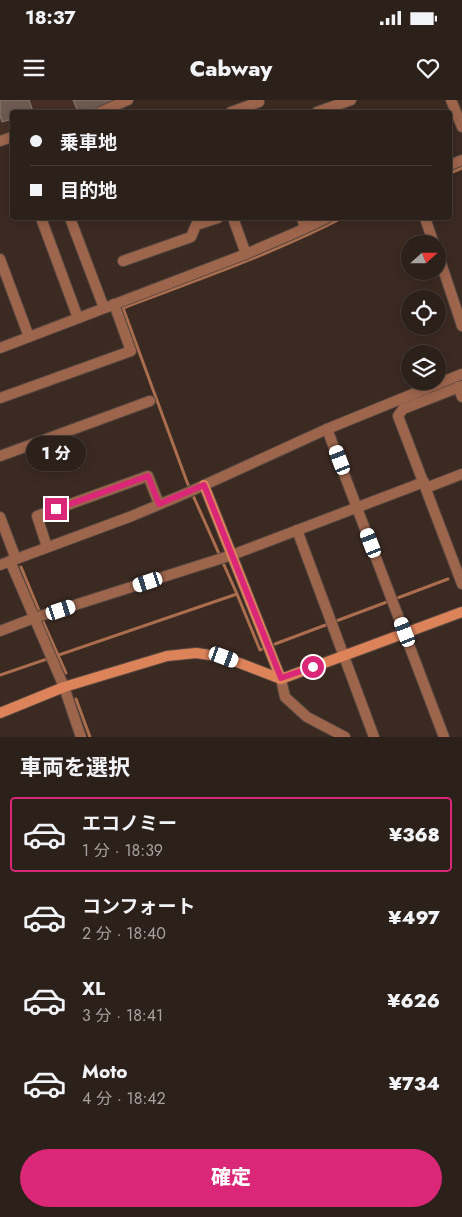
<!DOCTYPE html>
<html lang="ja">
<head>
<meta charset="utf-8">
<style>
	body { margin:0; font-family:Jost,"Noto Sans JP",sans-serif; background:#342823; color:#f1f3f6; height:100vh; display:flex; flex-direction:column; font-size:19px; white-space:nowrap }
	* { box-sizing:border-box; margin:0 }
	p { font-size:16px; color:#a6a3a2 }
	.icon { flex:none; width:28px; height:28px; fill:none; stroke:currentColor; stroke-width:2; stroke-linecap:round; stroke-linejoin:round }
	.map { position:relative; height:637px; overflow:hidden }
	.drawer { display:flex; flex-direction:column; background:#2c201a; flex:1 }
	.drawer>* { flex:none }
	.hud { position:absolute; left:10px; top:10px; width:442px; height:110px; border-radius:5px; box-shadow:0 2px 12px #0003,0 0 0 1px #483e39; display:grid; align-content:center; height:110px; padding:0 20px; background:#2c201a }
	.needle { width:32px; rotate:69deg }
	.tools { position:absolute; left:401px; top:135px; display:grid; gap:10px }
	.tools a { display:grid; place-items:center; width:45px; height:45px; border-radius:50%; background:#2c201a; box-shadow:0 2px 12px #0003,0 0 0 1px #483e39; font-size:25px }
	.end { position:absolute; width:22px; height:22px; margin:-11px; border:6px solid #db2777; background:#fff; box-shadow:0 0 0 2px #fff }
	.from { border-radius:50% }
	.bubble { position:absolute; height:35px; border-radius:18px; background:#2c201a; box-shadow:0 2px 12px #0003,0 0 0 1px #483e39; font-size:16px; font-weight:800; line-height:35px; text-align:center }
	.car { position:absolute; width:15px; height:30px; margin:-15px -8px; border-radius:6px; box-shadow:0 0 4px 1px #0007; background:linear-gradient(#fff 24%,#345 0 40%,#fff 0 76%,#345 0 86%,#fff 0) }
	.hud b { display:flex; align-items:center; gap:18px; height:48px; font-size:19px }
	.hud b+b { border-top:1px solid #483e39 }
	.hud i { width:12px; height:12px; background:#f1f3f6 }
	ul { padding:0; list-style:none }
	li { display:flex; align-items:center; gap:15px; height:75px; margin:0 10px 8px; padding:0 10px; border:2px solid transparent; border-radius:5px }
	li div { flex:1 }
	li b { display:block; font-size:19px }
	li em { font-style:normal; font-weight:800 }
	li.selected { border-color:#db2777 }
	li>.icon { width:45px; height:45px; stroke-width:1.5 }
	h2 { padding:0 20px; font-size:22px; line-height:60px }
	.cta { display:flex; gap:10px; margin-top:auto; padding:10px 20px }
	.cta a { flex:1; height:58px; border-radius:30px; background:#db2777; color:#fff; font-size:20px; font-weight:800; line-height:58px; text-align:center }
	.status { display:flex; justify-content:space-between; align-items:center; height:35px; padding:0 25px; background:#2c201a; direction:ltr }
	.status svg { height:14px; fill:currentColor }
	header { display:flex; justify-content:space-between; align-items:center; height:65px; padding:0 20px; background:#2c201a; font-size:22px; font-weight:800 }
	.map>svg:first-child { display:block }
</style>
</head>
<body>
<div class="status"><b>18:37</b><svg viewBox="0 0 49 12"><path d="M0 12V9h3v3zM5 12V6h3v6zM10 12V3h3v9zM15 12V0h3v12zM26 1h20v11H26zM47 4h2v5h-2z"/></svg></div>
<header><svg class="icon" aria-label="menu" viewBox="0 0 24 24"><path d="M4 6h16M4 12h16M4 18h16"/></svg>Cabway<svg class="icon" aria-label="heart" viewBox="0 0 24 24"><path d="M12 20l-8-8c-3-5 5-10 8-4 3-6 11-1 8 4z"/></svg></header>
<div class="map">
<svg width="462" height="637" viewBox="0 0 462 637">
	<rect width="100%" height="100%" fill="#3b2a22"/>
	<path fill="#472f25" d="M 0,0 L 120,0 L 89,12 L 12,12 L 12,33 L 0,37 Z"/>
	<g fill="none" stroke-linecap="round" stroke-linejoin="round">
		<g stroke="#aa6e4e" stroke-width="3">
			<path d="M 450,73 L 462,68"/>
			<path d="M 21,467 L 40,513"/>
			<path d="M 237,494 L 260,550 L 262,549"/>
			<path d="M 42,519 L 66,573"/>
			<path d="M 275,544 L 448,479"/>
			<path d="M 0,575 L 237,494 L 187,382 L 123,208 C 197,180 272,154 342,118"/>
			<path d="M 76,599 L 90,637"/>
		</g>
	</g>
	<g fill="#6e5b52" stroke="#917c73">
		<path d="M 0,0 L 29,0 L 33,11 L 28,12 L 12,12 L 12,19 L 2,22 L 0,16 Z"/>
		<path d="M 73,0 L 117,0 L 86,12 L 78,12 Z"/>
	</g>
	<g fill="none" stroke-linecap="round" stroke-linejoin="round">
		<g stroke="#584840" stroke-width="12">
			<g id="street">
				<path d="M 451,0 L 462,27"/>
				<path d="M 100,12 L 128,0"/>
				<path d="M 231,12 L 259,2"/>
				<path d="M 317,12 L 351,0"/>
				<path d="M 0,41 L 12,37"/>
				<path d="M 450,65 L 462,60"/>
				<path d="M 41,118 L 78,218"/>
				<path d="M 70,118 L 104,208"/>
				<path d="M 233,118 L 246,154"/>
				<path d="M 302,118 L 305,128"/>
				<path d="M 425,118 L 434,144"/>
				<path d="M 438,154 L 462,226"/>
				<path d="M 0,159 L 29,237"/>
				<path d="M 123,161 L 191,137 L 196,125 L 218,118"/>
				<path d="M 0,248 L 246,154 L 297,132 L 327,118"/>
				<path d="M 462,286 L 403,309 L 398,316 L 462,484"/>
				<path d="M 458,287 L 462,297"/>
				<path d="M 0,298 L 131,251 L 114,204"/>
				<path d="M 327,329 L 444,637"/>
				<path d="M 0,356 L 150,301"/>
				<path d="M 426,388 L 462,374"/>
				<path d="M 0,417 L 16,459"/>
				<path d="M 297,430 L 374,637"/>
				<path d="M 47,447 L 37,416 L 148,376 L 159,404"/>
				<path d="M 10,461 L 64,587 L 81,637"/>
				<path d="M 0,465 L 132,416 L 189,392 L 327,329 L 462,274"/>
				<path d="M 0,531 L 34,518 L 232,455 L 424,382"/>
				<path d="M 281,579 L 285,597 L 307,617 L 345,637"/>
			</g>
		</g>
		<g stroke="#584840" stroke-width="12">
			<g id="secondary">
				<path d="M 204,385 L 281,579"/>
				<path d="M 0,613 L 64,587 L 167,556 L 196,553 L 224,557 L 281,579 L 462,512"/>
			</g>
		</g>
		<use href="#street" stroke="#9d654c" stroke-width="10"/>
		<use href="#secondary" stroke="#dc8359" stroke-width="10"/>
	</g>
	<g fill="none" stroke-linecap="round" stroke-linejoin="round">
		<path stroke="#db2777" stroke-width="6" d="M 56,409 L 148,376 L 159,404 L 204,385 L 281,578 L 313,567"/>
	</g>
</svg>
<div class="tools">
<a><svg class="needle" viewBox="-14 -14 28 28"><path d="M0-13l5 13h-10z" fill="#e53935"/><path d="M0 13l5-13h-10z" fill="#a6a3a2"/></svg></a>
<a><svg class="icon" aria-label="locate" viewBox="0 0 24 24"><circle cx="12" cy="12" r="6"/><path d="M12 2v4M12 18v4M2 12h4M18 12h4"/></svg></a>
<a><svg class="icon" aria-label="layers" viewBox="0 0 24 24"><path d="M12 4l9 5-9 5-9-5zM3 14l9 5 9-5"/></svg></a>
</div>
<i class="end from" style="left:313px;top:567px"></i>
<i class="end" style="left:56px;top:409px"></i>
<div class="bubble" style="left:26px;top:336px;width:60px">1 分</div>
<i class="car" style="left:340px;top:360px;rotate:339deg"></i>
<i class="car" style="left:371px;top:443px;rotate:339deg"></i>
<i class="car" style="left:148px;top:482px;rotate:252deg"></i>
<i class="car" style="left:61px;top:510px;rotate:72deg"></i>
<i class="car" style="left:405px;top:532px;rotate:339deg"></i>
<i class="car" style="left:224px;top:557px;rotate:110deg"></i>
<div class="hud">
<b><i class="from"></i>乗車地</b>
<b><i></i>目的地</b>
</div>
</div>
<section class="drawer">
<h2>車両を選択</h2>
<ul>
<li class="selected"><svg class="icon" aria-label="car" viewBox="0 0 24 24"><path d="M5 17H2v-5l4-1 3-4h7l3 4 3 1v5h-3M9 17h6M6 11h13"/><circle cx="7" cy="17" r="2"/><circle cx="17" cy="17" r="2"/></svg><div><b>エコノミー</b><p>1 分 · 18:39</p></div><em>¥368</em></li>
<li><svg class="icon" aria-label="car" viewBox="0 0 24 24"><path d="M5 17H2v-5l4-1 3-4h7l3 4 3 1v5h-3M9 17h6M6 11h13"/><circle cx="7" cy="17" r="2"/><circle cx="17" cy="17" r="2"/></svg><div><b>コンフォート</b><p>2 分 · 18:40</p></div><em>¥497</em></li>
<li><svg class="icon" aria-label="car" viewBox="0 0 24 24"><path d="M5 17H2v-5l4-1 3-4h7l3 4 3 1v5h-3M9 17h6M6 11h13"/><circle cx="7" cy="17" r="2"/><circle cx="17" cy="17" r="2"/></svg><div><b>XL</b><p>3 分 · 18:41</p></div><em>¥626</em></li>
<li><svg class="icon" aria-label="car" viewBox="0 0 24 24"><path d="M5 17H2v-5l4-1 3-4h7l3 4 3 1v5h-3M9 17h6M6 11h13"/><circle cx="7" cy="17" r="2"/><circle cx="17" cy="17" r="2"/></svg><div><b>Moto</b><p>4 分 · 18:42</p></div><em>¥734</em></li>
</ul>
<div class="cta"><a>確定</a></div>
</section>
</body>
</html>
